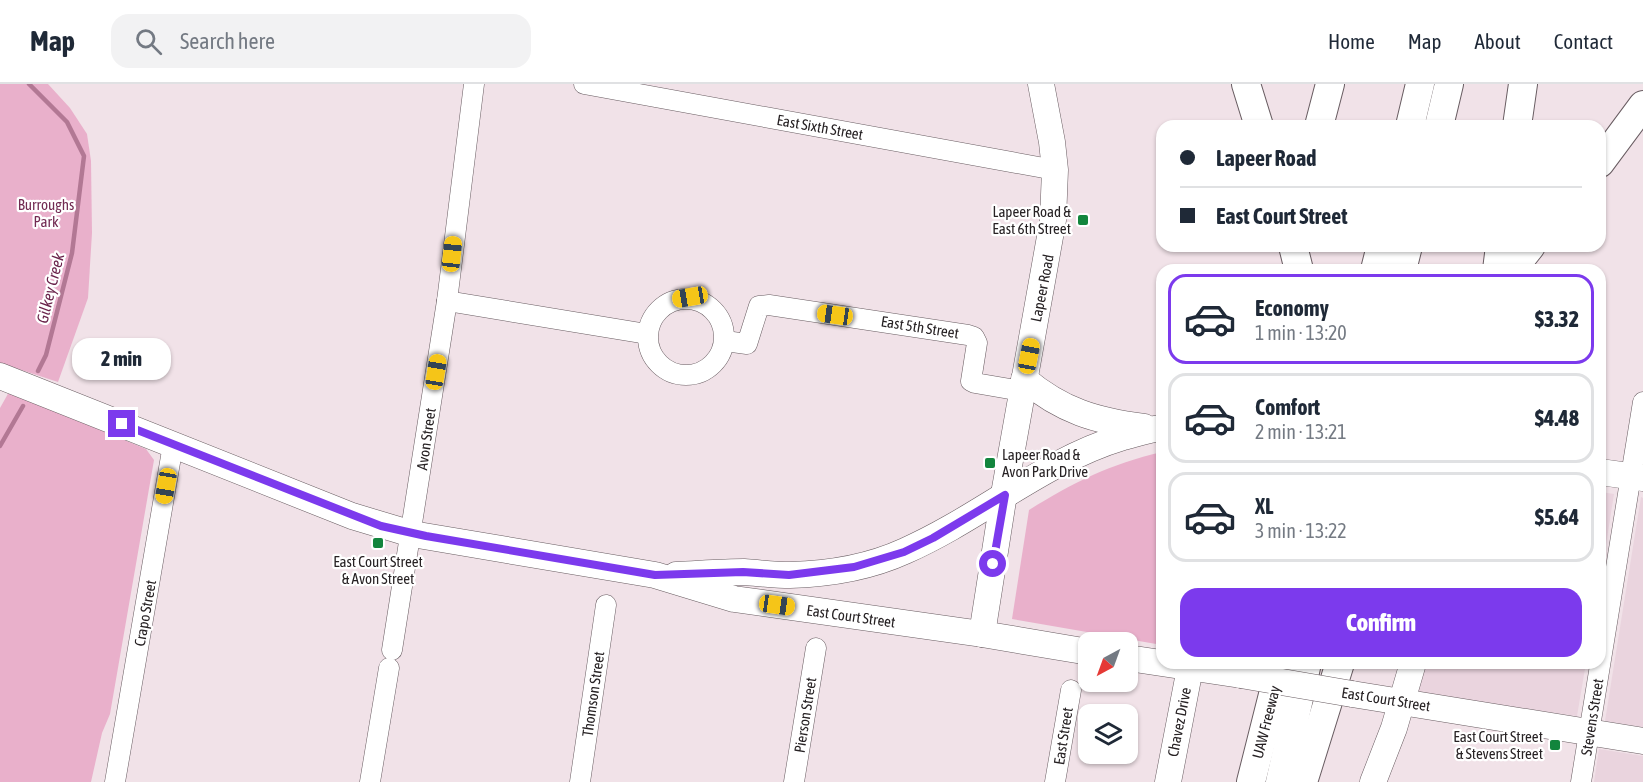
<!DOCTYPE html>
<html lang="en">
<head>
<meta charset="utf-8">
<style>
	body { margin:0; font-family:"Asap Condensed",sans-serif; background:#f2f2f3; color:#1f2937; height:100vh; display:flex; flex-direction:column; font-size:22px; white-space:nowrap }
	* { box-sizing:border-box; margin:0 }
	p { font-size:20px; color:#747a83 }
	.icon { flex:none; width:33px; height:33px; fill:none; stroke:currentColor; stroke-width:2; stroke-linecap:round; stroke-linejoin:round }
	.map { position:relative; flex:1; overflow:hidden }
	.sheet { position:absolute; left:1156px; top:180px; width:450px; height:405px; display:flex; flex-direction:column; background:#fff; border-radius:18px; box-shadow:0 2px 4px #0004 }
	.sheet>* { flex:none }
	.hud { position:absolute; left:1156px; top:36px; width:450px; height:132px; border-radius:18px; box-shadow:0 2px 4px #0004; display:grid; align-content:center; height:132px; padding:0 24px; background:#fff }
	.needle { width:39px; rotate:221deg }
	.tools { position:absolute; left:1078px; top:548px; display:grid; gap:12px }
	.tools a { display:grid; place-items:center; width:60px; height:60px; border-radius:12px; background:#fff; box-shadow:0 2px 4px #0004; font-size:30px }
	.end { position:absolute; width:27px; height:27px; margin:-14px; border:8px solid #7c3aed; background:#fff; box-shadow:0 0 0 3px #fff }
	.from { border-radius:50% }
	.bubble { position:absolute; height:42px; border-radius:18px; background:#fff; box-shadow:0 2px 4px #0004; font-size:20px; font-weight:800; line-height:42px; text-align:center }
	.car { position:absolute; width:18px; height:36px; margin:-18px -9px; border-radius:8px; box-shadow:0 0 4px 2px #0007; background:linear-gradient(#f5c518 24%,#345 0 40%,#f5c518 0 76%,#345 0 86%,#f5c518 0) }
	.hud b { display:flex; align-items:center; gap:21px; height:57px; font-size:22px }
	.hud b+b { border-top:2px solid #e0e1e3 }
	.hud i { width:15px; height:15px; background:#1f2937 }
	ul { padding:10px 0 0; list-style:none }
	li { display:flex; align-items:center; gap:18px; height:90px; margin:0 12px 9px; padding:0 12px; border:3px solid #e0e1e3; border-radius:18px }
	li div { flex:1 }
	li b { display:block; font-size:22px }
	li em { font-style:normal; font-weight:800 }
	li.current { border-color:#7c3aed }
	li>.icon { width:54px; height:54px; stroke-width:1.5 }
	.action { display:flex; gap:12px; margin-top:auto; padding:12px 24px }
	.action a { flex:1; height:69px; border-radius:18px; background:#7c3aed; color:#fff; font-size:24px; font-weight:800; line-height:69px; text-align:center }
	header { display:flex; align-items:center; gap:36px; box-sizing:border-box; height:84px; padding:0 30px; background:#fff; border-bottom:2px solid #e0e1e3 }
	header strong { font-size:28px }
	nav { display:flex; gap:33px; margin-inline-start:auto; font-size:21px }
	.search { width:420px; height:54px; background:#f2f2f3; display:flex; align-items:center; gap:15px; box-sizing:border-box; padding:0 21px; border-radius:18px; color:#747a83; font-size:22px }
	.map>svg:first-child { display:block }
</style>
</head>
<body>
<header>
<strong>Map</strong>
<div class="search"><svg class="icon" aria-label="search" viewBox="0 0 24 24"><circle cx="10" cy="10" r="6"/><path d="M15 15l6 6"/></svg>Search here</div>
<nav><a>Home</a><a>Map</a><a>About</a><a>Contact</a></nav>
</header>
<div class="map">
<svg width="1643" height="698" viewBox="0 0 1643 698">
	<rect width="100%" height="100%" fill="#f1e2e8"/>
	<g fill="#ead4de">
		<path d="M 1601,408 L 1614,410 L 1601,493 L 1600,408 Z"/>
		<path d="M 1641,413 L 1643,414 L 1643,643 L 1605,637 Z"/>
		<path d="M 1425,579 L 1586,579 L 1577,632 L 1417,609 Z"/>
		<path d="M 1599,665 L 1643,672 L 1643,698 L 1594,698 Z"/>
	</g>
	<g fill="#e9b0cb">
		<path d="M 0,0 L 48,0 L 70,24 L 87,50 L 91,77 L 92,149 L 88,214 L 58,298 L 0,279 Z"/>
		<path d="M 9,308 L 146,365 L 154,376 L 110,630 L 102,649 L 91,698 L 0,698 L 0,324 Z"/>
		<path d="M 1162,368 L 1162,561 L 1012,535 L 1029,426 C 1074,398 1110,380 1162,368 Z"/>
	</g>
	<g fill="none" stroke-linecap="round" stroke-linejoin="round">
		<g stroke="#b27894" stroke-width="4.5">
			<path d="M 29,0 L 67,38 L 84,72 L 72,169 L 46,271 L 38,287"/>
			<path d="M 0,362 L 23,322"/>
		</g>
		<g stroke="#685c61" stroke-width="21">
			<g id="minor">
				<path d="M 584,0 L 1055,86"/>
				<circle cx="686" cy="253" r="38"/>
				<path d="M 447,217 L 647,250"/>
				<path d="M 725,257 L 747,260 L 759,222 L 769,221 L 968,251 L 974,253 L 977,259 L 971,297 L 975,299 L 1022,307"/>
				<path d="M 392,566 L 447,217 L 474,0"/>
				<path d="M 115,698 L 173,361"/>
				<path d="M 370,698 L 389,584"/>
				<path d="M 580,698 L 606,521"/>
				<path d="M 794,698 L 816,564"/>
				<path d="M 1055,698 L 1071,606"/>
				<path d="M 1581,698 L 1643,318"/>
			</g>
		</g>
		<g stroke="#685c61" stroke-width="27">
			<g id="major">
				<path d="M 0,292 L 352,432 L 412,450 L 655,491 L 734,515 L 982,550 L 1089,568"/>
				<path d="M 1024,295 C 1062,327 1096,337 1144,343"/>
				<path d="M 1600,388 L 1643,394"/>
				<path d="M 676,491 C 699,490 722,488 744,488 C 759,489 775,491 790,491 C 828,490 870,483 905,467 C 980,434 1043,377 1123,353 C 1135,350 1149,345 1162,344"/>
				<path d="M 982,550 L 1004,410 L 1053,136 L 1055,86 L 1052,58 L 1041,0"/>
				<path d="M 1128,574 L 1241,591"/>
				<path d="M 1352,610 L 1643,657"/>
				<path d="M 1168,698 L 1191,579"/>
				<path d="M 1373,698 L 1394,644 L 1413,579"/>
			</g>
		</g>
		<g stroke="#685c61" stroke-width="30">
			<g id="highway">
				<path d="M 1246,0 L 1259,42"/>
				<path d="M 1319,42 L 1330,0"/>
				<path d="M 1410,42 L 1420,0"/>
				<path d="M 1439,42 L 1449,0"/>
				<path d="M 1517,42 L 1523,0"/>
				<path d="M 1600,79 L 1643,21"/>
				<path d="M 1293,162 L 1299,186"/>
				<path d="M 1375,186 L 1381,162"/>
				<path d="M 1402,186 L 1408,162"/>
				<path d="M 1497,186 L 1500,162"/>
				<path d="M 1512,186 L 1531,162"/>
				<path d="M 1251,698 L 1281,579"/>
				<path d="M 1280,698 L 1307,579"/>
				<path d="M 1303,698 L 1340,579"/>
			</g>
		</g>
		<use href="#minor" stroke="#fff" stroke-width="20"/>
		<use href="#major" stroke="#fff" stroke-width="26"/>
		<use href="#highway" stroke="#fff" stroke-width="28"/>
		<g stroke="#685c61" stroke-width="27" stroke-linecap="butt">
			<path id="major-bridge" d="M 1241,591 L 1352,610"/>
		</g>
		<use href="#major-bridge" stroke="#fff" stroke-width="26"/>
	</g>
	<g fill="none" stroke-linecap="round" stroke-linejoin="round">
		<path stroke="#7c3aed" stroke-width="8" d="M 122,340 L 381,442 L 426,452 L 655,491 L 743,488 L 789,491 L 854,483 L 904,468 L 933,454 L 1005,411 L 993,480"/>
	</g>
	<g fill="#12853d" stroke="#fff" stroke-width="2">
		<rect x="1077" y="130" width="12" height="12" rx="3"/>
		<rect x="984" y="373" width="12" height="12" rx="3"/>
		<rect x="372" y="453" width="12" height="12" rx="3"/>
		<rect x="1549" y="655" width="12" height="12" rx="3"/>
	</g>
	<g text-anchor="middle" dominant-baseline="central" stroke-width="4.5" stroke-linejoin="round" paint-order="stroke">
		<g font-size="15" fill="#272224" stroke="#fff">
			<text transform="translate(820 43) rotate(10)">East Sixth Street</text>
			<text transform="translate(1042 204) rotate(-79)">Lapeer Road</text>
			<text transform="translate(920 243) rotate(9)">East 5th Street</text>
			<text transform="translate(426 355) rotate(-82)">Avon Street</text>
			<text transform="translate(145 529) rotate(-80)">Crapo Street</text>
			<text transform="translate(851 532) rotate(8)">East Court Street</text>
			<text transform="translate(593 610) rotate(-82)">Thomson Street</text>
			<text transform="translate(1386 615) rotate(9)">East Court Street</text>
			<text transform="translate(805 631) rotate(-81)">Pierson Street</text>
			<text transform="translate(1592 633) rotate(-81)">Stevens Street</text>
			<text transform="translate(1179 638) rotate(-79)">Chavez Drive</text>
			<text transform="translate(1266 638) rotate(-76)">UAW Freeway</text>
			<text transform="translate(1063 652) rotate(-81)">East Street</text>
		</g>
		<g font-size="15" fill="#722b52" stroke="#fff">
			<text x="46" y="120">Burroughs<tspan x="46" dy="17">Park</tspan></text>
		</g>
		<g font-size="15" fill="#272224" stroke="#fff" text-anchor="end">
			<text x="1071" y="127">Lapeer Road &amp;<tspan x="1071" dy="17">East 6th Street</tspan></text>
			<text x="1002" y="370" text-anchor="start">Lapeer Road &amp;<tspan x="1002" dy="17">Avon Park Drive</tspan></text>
			<text x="378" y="477" text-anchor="middle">East Court Street<tspan x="378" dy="17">&amp; Avon Street</tspan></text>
			<text x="1543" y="652">East Court Street<tspan x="1543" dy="17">&amp; Stevens Street</tspan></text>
		</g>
		<g font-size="16" font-style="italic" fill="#6a234b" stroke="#fff">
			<text transform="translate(50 204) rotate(-76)">Gilkey Creek</text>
		</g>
	</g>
</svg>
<div class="tools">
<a><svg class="needle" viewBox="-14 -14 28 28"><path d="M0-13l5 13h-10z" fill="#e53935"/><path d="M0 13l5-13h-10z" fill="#747a83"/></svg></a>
<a><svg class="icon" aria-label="layers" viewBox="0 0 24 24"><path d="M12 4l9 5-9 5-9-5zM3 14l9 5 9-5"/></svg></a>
</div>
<i class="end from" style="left:993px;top:480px"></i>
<i class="end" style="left:122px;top:340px"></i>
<div class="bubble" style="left:72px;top:254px;width:99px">2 min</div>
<i class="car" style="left:452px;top:170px;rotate:6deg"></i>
<i class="car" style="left:690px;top:213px;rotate:260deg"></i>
<i class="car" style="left:835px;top:231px;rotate:278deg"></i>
<i class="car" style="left:1029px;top:272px;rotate:11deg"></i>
<i class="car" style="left:436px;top:288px;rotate:9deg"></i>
<i class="car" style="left:166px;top:402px;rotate:190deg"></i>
<i class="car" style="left:777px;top:521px;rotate:98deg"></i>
<div class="hud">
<b><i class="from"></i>Lapeer Road</b>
<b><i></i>East Court Street</b>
</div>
<section class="sheet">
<ul>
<li class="current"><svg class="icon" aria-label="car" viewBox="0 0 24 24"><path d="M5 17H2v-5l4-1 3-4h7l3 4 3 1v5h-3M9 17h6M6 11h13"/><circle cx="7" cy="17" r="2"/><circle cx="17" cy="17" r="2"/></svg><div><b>Economy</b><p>1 min · 13:20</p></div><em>$3.32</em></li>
<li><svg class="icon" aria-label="car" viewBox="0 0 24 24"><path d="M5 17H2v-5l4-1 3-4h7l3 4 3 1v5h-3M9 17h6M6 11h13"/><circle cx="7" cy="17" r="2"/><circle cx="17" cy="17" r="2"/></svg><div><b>Comfort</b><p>2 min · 13:21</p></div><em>$4.48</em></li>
<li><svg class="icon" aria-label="car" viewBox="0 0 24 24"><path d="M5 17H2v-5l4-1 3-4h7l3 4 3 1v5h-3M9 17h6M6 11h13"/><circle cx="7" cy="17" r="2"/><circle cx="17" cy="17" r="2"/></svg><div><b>XL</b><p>3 min · 13:22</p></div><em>$5.64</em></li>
</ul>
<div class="action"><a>Confirm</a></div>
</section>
</div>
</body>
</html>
